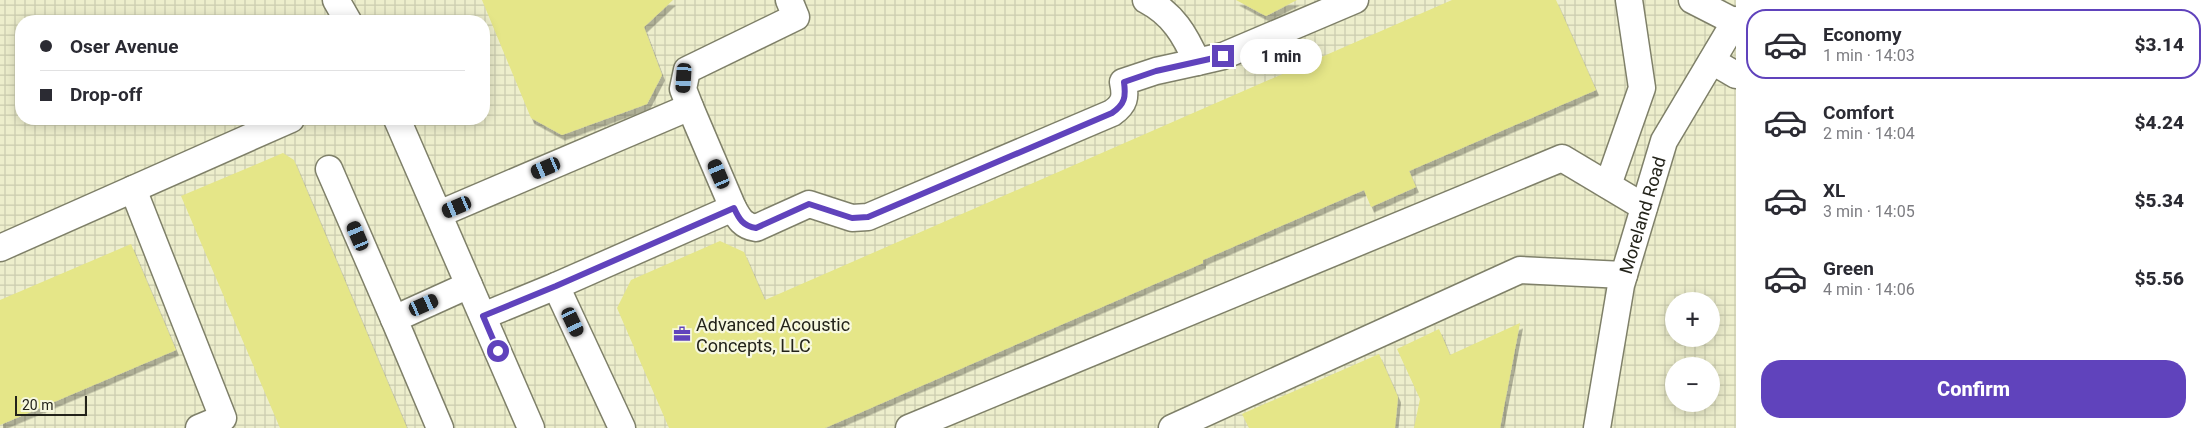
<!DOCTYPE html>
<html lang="en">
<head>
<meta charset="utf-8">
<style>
	body { margin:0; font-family:Roboto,sans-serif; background:#f7f7f7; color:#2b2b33; height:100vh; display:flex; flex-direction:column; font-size:19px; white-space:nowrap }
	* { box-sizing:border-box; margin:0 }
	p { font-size:16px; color:#7c7c81 }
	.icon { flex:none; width:28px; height:28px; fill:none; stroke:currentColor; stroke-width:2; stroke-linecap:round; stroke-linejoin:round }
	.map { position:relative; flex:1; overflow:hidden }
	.panel { display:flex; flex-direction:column; background:#fff; width:475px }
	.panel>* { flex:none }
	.hud { position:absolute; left:15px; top:15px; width:475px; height:110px; border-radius:20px; box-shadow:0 2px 12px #0003; display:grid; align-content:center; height:110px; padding:0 25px; background:#fff }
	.tools { position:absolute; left:1665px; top:292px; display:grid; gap:10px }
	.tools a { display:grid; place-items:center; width:55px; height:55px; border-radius:50%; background:#fff; box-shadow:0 2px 12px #0003; font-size:25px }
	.scale { position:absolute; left:15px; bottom:12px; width:72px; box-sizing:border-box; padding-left:5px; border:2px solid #23231a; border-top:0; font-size:14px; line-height:18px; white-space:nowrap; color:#23231a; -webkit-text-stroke:4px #f7f8de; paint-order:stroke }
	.end { position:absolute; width:22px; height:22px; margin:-11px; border:6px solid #6043bc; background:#fff; box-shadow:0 0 0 2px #fff }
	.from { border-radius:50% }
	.bubble { position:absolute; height:35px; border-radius:18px; background:#fff; box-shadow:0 2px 12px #0003; font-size:16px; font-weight:800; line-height:35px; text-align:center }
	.car { position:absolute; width:15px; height:30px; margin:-15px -8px; border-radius:6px; box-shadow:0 0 4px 1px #0007; background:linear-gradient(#222 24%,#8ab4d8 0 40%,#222 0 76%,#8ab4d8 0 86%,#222 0) }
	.hud b { display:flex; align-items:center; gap:18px; height:48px; font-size:19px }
	.hud b+b { border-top:1px solid #e1e1e2 }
	.hud i { width:12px; height:12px; background:#2b2b33 }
	ul { padding:9px 0 0; list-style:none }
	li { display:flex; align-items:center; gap:15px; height:70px; margin:0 10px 8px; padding:0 15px; border:2px solid transparent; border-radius:20px }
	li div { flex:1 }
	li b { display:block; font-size:19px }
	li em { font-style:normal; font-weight:800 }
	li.on { border-color:#6043bc }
	li>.icon { width:45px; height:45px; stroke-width:1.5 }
	.button { display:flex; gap:10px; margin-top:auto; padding:10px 25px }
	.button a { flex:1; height:58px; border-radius:20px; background:#6043bc; color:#fff; font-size:20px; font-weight:800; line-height:58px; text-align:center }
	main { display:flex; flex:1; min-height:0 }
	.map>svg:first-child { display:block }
</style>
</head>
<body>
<main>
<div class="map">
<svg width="1736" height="428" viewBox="0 0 1736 428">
	<defs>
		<pattern id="industrial-grid" width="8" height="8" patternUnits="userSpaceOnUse" patternTransform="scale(1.25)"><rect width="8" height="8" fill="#edeecc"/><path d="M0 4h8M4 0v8" fill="none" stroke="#cbccaf"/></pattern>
		<filter id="shadow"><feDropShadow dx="3" dy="5.5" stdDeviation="0" flood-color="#0004"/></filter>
	</defs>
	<rect width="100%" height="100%" fill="#f7f8de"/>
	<path fill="url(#industrial-grid)" fill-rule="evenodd" d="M 0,0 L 1736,0 L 1736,428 L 0,428 ZM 21,21 L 484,21 L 484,119 L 21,119 ZM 1674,301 L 1711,301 L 1711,339 L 1674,339 ZM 1674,366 L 1711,366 L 1711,404 L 1674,404 Z"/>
	<g fill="#e5e688" filter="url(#shadow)">
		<path d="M 482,0 L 673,0 L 644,27 L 662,75 L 647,104 L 562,135 L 531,118 Z"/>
		<path d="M 1236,0 L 1297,0 L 1266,16 Z"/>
		<path d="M 1452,0 L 1556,0 L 1596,90 L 1409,171 L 1416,187 L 1371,207 L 1364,190 L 1203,260 L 1203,263 L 825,428 L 669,428 L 617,308 L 631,280 L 720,241 L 744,252 L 765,300 Z"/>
		<path d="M 283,153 L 294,160 L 407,428 L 280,428 L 181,196 Z"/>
		<path d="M 131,244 L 176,350 L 0,425 L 0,300 Z"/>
		<path d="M 1520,323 L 1500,428 L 1414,428 L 1420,399 L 1397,349 L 1439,329 L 1450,355 Z"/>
		<path d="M 1379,354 L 1398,397 L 1395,428 L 1249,428 L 1242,414 Z"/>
	</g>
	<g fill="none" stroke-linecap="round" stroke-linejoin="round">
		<g stroke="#7f8069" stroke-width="29">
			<g id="minor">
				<path d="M 336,0 L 348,21"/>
				<path d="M 1146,0 C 1173,14 1185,35 1197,62 L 1223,56 L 1355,0"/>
				<path d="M 1692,0 L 1735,22"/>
				<path d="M 1712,61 L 1736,75"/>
				<path d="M 690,107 L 733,208"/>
				<path d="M 397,119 L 531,428"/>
				<path d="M 329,169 L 394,319"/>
				<path d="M 1608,185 L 1642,88 L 1629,0"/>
				<path d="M 133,189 L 223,418 L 199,428"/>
				<path d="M 439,214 L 690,107 L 683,89 L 687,70 L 796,17 L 789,0"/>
				<path d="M 0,248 L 291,119"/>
				<path d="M 556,286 L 622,428"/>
				<path d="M 483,316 L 556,286 L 733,208 C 739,219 743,226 756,228 L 809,204 L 852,218 L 868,217 L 1112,113 C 1125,104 1126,97 1123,82 L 1156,71 L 1197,62"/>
				<path d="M 440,428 L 394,319 L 469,285"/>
				<path d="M 909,428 L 1562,158 L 1644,207"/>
				<path d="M 1172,428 L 1520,270 L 1624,275"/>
				<path id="s1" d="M 1597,428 L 1621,285 L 1664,141 L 1736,20"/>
			</g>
		</g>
		<use href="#minor" stroke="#fff" stroke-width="26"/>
	</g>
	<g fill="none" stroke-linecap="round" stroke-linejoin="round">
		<path stroke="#6043bc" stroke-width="6" d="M 498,351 L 483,316 L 556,286 L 734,208 C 739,219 743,226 756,228 L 809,204 L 852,218 L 868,217 L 1112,113 C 1125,104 1126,97 1124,82 L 1156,71 L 1223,56"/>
	</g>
	<defs>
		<g id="office-bare" transform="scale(1.35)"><path d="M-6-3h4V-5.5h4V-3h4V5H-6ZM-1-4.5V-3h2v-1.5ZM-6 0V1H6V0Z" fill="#6043bc" stroke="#f7f8de" stroke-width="2.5" paint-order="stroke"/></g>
	</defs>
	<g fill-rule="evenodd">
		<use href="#office-bare" x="682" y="334"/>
	</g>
	<g text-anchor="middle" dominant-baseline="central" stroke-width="4.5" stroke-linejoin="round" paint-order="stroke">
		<g font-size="18" fill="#23231a" stroke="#f7f8de">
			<text stroke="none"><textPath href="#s1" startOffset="218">Moreland Road</textPath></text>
		</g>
		<g font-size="18" fill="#23231a" stroke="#f7f8de" text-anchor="start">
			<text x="696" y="324">Advanced Acoustic<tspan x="696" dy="21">Concepts, LLC</tspan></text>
		</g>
	</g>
</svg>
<div class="tools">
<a>+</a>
<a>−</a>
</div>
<div class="scale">20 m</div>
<i class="end from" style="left:498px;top:351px"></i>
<i class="end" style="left:1223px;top:56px"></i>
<div class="bubble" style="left:1240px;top:39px;width:82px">1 min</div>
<i class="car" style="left:684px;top:78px;rotate:184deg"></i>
<i class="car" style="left:546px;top:168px;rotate:247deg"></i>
<i class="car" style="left:719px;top:174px;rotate:337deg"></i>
<i class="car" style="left:457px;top:207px;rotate:247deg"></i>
<i class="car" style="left:358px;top:236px;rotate:337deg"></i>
<i class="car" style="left:424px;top:305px;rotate:66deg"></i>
<i class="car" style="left:573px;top:322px;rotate:155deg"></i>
<div class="hud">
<b><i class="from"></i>Oser Avenue</b>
<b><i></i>Drop-off</b>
</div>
</div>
<section class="panel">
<ul>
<li class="on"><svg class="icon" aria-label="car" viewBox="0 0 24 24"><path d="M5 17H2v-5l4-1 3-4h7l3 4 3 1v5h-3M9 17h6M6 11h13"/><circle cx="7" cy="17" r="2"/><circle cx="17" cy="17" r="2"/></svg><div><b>Economy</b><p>1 min · 14:03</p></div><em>$3.14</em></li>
<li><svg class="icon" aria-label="car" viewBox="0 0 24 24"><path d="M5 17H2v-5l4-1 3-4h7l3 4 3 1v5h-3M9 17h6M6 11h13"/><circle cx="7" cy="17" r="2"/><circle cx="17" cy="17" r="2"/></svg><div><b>Comfort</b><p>2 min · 14:04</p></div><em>$4.24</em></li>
<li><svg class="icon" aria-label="car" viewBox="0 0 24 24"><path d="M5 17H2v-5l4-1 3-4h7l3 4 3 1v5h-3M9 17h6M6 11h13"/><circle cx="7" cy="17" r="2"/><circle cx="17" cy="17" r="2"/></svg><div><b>XL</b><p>3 min · 14:05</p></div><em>$5.34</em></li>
<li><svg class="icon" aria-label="car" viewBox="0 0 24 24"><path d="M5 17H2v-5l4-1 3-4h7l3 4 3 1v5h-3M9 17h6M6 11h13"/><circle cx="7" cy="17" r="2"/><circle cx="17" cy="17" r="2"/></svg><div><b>Green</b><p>4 min · 14:06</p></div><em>$5.56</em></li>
</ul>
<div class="button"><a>Confirm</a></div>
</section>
</main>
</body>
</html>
